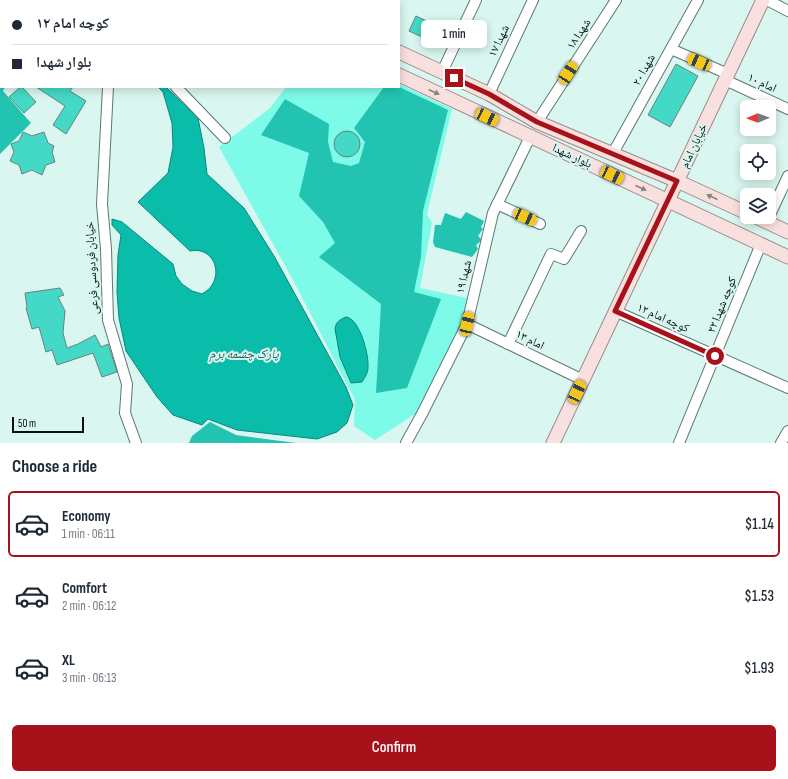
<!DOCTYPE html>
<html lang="en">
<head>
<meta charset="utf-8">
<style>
	body { margin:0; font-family:"Sofia Sans Condensed","Noto Naskh Arabic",sans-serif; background:#f6f6f7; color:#1f2937; height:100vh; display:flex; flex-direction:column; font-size:15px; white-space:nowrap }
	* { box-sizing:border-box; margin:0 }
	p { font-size:13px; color:#747a83 }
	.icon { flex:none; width:22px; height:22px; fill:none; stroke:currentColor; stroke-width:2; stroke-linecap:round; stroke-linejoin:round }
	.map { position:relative; height:443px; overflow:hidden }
	.details { display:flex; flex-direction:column; background:#fff; flex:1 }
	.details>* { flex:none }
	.hud { position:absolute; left:0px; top:0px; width:400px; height:88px; box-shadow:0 2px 10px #0003; display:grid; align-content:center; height:88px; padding:0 12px; background:#fff }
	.needle { width:26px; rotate:269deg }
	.tools { position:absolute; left:740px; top:100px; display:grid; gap:8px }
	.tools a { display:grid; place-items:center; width:36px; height:36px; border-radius:6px; background:#fff; box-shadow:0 2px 10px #0003; font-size:20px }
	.scale { position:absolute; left:12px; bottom:10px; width:72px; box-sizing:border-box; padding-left:4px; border:2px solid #06100e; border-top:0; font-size:11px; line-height:14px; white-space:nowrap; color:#06100e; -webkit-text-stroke:3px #d9f6f0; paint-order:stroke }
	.end { position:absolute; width:18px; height:18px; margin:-9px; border:5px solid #a71119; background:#fff; box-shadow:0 0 0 2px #fff }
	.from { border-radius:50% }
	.bubble { position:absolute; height:28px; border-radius:6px; background:#fff; box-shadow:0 2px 10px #0003; font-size:13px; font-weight:600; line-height:28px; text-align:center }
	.car { position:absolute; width:12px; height:24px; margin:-12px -6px; border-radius:5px; box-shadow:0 0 3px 1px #0007; background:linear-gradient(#f5c518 24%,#345 0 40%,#f5c518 0 76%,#345 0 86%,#f5c518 0) }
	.hud b { display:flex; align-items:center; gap:14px; height:38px; font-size:15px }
	.hud b+b { border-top:1px solid #e0e1e3 }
	.hud i { width:10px; height:10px; background:#1f2937 }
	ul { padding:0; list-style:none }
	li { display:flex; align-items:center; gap:12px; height:66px; margin:0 8px 6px; padding:0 4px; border:2px solid transparent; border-radius:6px }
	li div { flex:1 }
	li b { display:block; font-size:15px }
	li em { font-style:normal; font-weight:600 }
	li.on { border-color:#a71119 }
	li>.icon { width:36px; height:36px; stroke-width:1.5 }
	h2 { padding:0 12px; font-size:18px; line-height:48px }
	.primary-button { display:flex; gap:8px; margin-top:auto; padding:8px 12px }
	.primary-button a { flex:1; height:46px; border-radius:6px; background:#a71119; color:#fff; font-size:16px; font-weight:600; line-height:46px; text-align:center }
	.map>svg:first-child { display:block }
</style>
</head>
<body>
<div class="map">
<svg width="788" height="443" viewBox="0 0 788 443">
	<rect width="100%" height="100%" fill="#d9f6f0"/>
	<path fill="#7dfbe8" d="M 399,84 L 452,109 L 427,214 L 432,223 L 420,288 L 467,298 L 462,325 L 418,412 L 375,440 L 354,426 L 355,400 L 293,280 L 219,147 L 270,108 L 286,87 L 399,87 Z"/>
	<g fill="#22c4b1">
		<path d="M 0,59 L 1,59 L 1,87 L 5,87 L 3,91 L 31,123 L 0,154 Z"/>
		<path d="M 384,87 L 399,87 L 448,110 L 423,211 L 421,257 L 414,292 L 441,299 L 407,388 L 376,393 L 381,304 L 319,257 L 335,243 L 323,222 L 299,196 L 309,153 L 261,135 L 285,99 L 329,124 L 328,142 L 333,162 L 351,166 L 359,163 L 365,142 L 354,128 Z"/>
		<path d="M 466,212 L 484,221 L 481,227 L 483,229 L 478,236 L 482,240 L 476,245 L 478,249 L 472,257 L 435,247 L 433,242 L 435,225 L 441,225 L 445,213 L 461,219 Z"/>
		<path d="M 210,422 L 236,435 L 296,443 L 189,443 L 192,436 Z"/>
	</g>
	<g fill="#0abcaa" stroke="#09887b">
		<path d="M 158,87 L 166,87 L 198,118 L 204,148 L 207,174 L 244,208 L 274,256 L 346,387 L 353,405 L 347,423 L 337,432 L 317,439 L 237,430 L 208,419 L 202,425 L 173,415 L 157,397 L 126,351 L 119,318 L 117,292 L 118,255 L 121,235 L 112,225 L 112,219 L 122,222 L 173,264 L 176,276 L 182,284 L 192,291 L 202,294 C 204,292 207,291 209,289 C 224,273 213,246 190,251 L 138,202 L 168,173 L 173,147 L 172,123 L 163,92 Z"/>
		<path d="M 346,317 C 360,319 369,355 368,367 C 368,373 365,377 362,382 L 351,383 L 340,357 L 335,329 C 336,322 339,320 346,317 Z"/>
	</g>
	<g fill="#44d9c6" stroke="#68837e">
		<path d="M 416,16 L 431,23 L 424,38 L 409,31 Z"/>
		<path d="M 676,64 L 698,76 L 670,127 L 648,115 Z"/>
		<path d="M 20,87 L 22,87 L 36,102 L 24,113 L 9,97 Z"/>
		<path d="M 36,87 L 73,87 L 70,91 L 86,101 L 66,134 L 53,125 L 65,106 Z"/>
		<circle cx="347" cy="144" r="13"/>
		<path d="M 23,132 L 32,136 L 44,132 L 48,143 L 54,146 L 52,152 L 55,162 L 46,165 L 42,175 L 32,170 L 22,174 L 19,165 L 10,161 L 14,152 L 11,144 L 19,141 Z"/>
		<path d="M 60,288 L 64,295 L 58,297 L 65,311 L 63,333 L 67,348 L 78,344 L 95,335 L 101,347 L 108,344 L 117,372 L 102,377 L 93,353 L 57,365 L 52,350 L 46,352 L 39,327 L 32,329 L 26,308 L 27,307 L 25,293 Z"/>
	</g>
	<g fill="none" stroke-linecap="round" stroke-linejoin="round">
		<g stroke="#5d7772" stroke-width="12">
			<g id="minor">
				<path d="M 70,0 L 72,1"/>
				<path d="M 767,0 L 788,11"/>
				<path d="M 149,1 L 150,0"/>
				<path d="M 336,1 L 337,0"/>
				<path d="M 0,46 L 1,46"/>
				<path d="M 671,49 L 728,74"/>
				<path d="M 442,72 L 476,0"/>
				<path d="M 725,80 L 788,109"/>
				<path d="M 108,87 L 102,204 L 106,249 L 108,320 L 127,384 L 125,413 L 136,443"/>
				<path d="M 176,87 L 225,138"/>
				<path d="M 489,94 L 533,0"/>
				<path d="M 537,122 L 616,0"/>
				<path d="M 613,153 L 698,0"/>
				<path d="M 497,204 L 540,224"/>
				<path d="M 769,217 L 788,176"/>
				<path d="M 615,311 L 788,388"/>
				<path d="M 467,324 L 583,380"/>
				<path d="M 508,344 L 551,254 L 564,259 L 581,231"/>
				<path d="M 406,443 L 423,412 L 467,324 L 493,213 L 530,137"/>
				<path d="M 679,443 L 761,244"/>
				<path d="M 781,443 L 788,431"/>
			</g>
		</g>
		<g stroke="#a08a87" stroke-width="15">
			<g id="major">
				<path d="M 239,0 L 241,1"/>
				<path d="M 285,0 L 288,1"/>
				<path d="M 399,52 L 489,94 L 537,122 L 677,181 L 747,213"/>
				<path d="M 399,75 L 788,257"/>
				<path d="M 756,217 L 788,232"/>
				<path d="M 553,443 L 763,0"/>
			</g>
		</g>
		<use href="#minor" stroke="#fff" stroke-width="10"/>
		<use href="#major" stroke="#f8e0de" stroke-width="13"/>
	</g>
	<defs><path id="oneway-solid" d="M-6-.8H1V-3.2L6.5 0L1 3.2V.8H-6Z"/></defs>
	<g fill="#8b8280">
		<use href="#oneway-solid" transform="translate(434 92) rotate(25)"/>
		<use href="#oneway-solid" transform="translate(641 188) rotate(25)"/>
		<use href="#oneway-solid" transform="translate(712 197) rotate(-155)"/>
	</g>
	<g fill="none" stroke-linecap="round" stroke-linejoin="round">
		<path stroke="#a71119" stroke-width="5" d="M 454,78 L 489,94 L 537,122 L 677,181 L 615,311 L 715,356"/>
	</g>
	<g text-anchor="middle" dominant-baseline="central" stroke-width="4" stroke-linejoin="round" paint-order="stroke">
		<g font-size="12" fill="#06100e" stroke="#d9f6f0">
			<text transform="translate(579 34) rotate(-57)">شهدا ۱۸</text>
			<text transform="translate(499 41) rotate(-65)">شهدا ۱۷</text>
			<text transform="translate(644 70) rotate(-61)">شهدا ۲۰</text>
			<text transform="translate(762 83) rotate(25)">امام ۱۰</text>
			<text transform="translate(694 146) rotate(-65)">خیابان امام</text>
			<text transform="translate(572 156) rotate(25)">بلوار شهدا</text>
			<text transform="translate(92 268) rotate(-93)">خیابان فردوسی فرعی</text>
			<text transform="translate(464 277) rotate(-77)">شهدا ۱۹</text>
			<text transform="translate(722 305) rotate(-68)">کوچه شهدا ۲۲</text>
			<text transform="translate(663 318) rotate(24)">کوچه امام ۱۲</text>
			<text transform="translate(530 340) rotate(26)">امام ۱۳</text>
		</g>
		<g font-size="13" font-style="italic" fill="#276159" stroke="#d9f6f0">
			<text x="244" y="354">پارک چشمه برم</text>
		</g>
	</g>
</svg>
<div class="tools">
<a><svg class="needle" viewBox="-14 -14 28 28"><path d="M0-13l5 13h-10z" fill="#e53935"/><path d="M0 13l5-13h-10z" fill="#747a83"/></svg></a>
<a><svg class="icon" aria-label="locate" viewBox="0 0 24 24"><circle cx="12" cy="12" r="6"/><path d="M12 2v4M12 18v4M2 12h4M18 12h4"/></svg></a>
<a><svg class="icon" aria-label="layers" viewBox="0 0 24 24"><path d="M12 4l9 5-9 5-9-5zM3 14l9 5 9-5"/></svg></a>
</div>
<div class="scale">50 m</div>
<i class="end from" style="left:715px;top:356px"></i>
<i class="end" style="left:454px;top:78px"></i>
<div class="bubble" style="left:421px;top:20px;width:66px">1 min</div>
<i class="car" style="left:699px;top:62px;rotate:294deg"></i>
<i class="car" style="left:568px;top:73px;rotate:33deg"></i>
<i class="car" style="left:487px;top:117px;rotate:115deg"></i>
<i class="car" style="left:612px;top:175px;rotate:115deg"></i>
<i class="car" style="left:525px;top:217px;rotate:114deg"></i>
<i class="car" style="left:467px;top:324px;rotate:13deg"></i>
<i class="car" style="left:577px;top:392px;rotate:25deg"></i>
<div class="hud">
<b><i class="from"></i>کوچه امام ۱۲</b>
<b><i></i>بلوار شهدا</b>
</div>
</div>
<section class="details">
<h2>Choose a ride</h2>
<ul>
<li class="on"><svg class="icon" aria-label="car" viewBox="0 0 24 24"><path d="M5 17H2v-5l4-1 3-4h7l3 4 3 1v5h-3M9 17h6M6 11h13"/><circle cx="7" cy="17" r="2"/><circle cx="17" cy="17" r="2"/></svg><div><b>Economy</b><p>1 min · 06:11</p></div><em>$1.14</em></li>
<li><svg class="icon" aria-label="car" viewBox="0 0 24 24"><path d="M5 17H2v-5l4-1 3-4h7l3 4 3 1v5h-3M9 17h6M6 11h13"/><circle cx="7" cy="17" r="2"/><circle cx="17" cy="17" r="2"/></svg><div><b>Comfort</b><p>2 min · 06:12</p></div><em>$1.53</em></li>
<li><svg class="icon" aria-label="car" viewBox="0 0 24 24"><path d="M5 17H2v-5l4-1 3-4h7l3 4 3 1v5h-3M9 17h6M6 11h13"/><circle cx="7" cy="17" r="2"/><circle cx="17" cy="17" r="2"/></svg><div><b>XL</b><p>3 min · 06:13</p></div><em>$1.93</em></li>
</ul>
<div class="primary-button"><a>Confirm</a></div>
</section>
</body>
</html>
